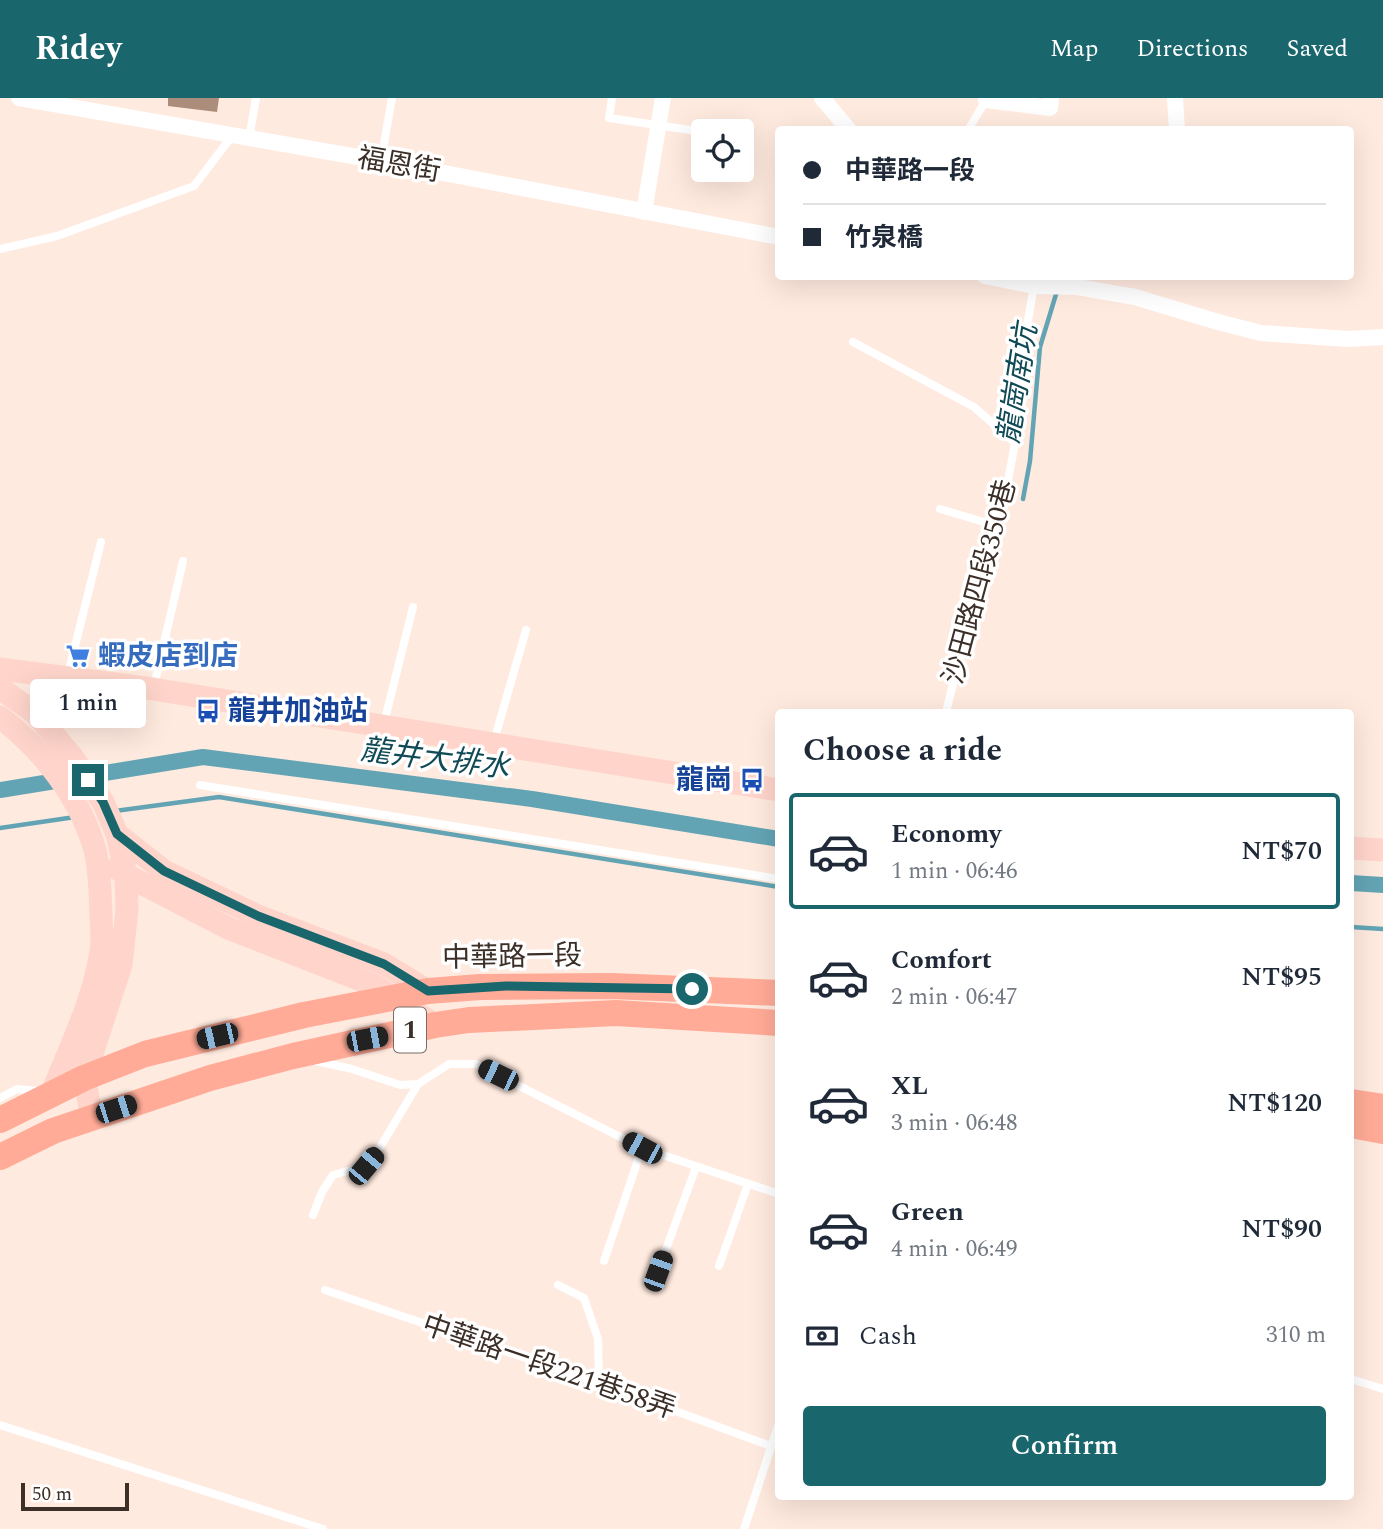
<!DOCTYPE html>
<html lang="en">
<head>
<meta charset="utf-8">
<style>
	body { margin:0; font-family:Spectral,"Noto Sans TC",serif; background:#f2f2f3; color:#1f2937; height:100vh; display:flex; flex-direction:column; font-size:26px; white-space:nowrap }
	* { box-sizing:border-box; margin:0 }
	p { font-size:23px; color:#747a83 }
	.icon { flex:none; width:38px; height:38px; fill:none; stroke:currentColor; stroke-width:2; stroke-linecap:round; stroke-linejoin:round }
	.map { position:relative; flex:1; overflow:hidden }
	.panel { position:absolute; left:775px; top:611px; width:579px; height:791px; display:flex; flex-direction:column; background:#fff; border-radius:7px; box-shadow:0 7px 28px #0002 }
	.panel>* { flex:none }
	.banner { position:absolute; left:775px; top:28px; width:579px; height:154px; border-radius:7px; box-shadow:0 7px 28px #0002; display:grid; align-content:center; height:154px; padding:0 28px; background:#fff }
	.fabs { position:absolute; left:691px; top:21px; display:grid; gap:14px }
	.fabs a { display:grid; place-items:center; width:63px; height:63px; border-radius:7px; background:#fff; box-shadow:0 7px 28px #0002; font-size:35px }
	.scale { position:absolute; left:21px; bottom:18px; width:108px; box-sizing:border-box; padding-left:7px; border:4px solid #3c2f28; border-top:0; font-size:19px; line-height:24px; white-space:nowrap; color:#3c2f28; -webkit-text-stroke:5px #fff; paint-order:stroke }
	.end { position:absolute; width:32px; height:32px; margin:-16px; border:9px solid #19666d; background:#fff; box-shadow:0 0 0 4px #fff }
	.from { border-radius:50% }
	.bubble { position:absolute; height:49px; border-radius:7px; background:#fff; box-shadow:0 7px 28px #0002; font-size:23px; font-weight:600; line-height:49px; text-align:center }
	.car { position:absolute; width:21px; height:42px; margin:-21px -10px; border-radius:9px; box-shadow:0 0 5px 2px #0007; background:linear-gradient(#222 24%,#8ab4d8 0 40%,#222 0 76%,#8ab4d8 0 86%,#222 0) }
	.banner b { display:flex; align-items:center; gap:24px; height:66px; font-size:26px }
	.banner b+b { border-top:2px solid #e0e1e3 }
	.banner i { width:18px; height:18px; background:#1f2937 }
	ul { padding:0; list-style:none }
	li { display:flex; align-items:center; gap:21px; height:116px; margin:0 14px 10px; padding:0 14px; border:4px solid transparent; border-radius:7px }
	li div { flex:1 }
	li b { display:block; font-size:26px }
	li em { font-style:normal; font-weight:600 }
	li.current { border-color:#19666d }
	li>.icon { width:63px; height:63px; stroke-width:1.5 }
	h2 { padding:0 28px; font-size:32px; line-height:84px }
	.pay { display:flex; align-items:center; gap:18px; height:77px; padding:0 28px; font-size:26px }
	.pay p { margin-inline-start:auto }
	.primary-button { display:flex; gap:14px; margin-top:auto; padding:14px 28px }
	.primary-button a { flex:1; height:80px; border-radius:7px; background:#19666d; color:#fff; font-size:28px; font-weight:600; line-height:80px; text-align:center }
	header { display:flex; align-items:center; gap:42px; box-sizing:border-box; height:98px; padding:0 35px; background:#19666d; color:#fff }
	header strong { font-size:33px }
	nav { display:flex; gap:38px; margin-inline-start:auto; font-size:24px }
	.map>svg:first-child { display:block }
</style>
</head>
<body>
<header>
<strong>Ridey</strong>
<nav><a>Map</a><a>Directions</a><a>Saved</a></nav>
</header>
<div class="map">
<svg width="1383" height="1431" viewBox="0 0 1383 1431">
	<rect width="100%" height="100%" fill="#ffeadf"/>
	<g fill="none" stroke-linecap="round" stroke-linejoin="round">
		<g stroke="#63a4b4" stroke-width="4.5">
			<path d="M 1023,401 L 1030,363 L 1040,249 L 1057,193"/>
			<path d="M 115,713 L 219,699 L 779,789"/>
			<path d="M 0,730 L 75,719"/>
			<path d="M 1351,829 L 1383,831"/>
		</g>
		<g stroke="#63a4b4" stroke-width="16">
			<path d="M 0,692 L 203,659 L 532,701 L 779,741"/>
			<path d="M 1351,785 L 1383,787"/>
		</g>
		<g stroke="#fff" stroke-width="8">
			<path d="M 612,0 L 609,20 L 704,34"/>
			<path d="M 968,32 L 986,2"/>
			<path d="M 249,41 L 256,0"/>
			<path d="M 381,63 L 392,0"/>
			<path d="M 0,151 L 57,138 L 194,88 L 232,38"/>
			<path d="M 853,244 L 974,309 L 1015,345"/>
			<path d="M 940,411 L 994,427"/>
			<path d="M 68,576 L 101,444"/>
			<path d="M 154,588 L 183,463"/>
			<path d="M 946,614 L 985,458 L 1007,388 L 1015,345 L 1020,268 L 1034,188"/>
			<path d="M 384,625 L 413,509"/>
			<path d="M 494,643 L 526,532"/>
			<path d="M 200,687 L 779,781"/>
			<path d="M 316,963 L 352,971 L 400,987 L 418,986"/>
			<path d="M 0,1000 L 17,991 L 39,993"/>
			<path d="M 313,1117 L 322,1094 L 333,1077 L 366,1068 L 376,1056 L 418,986 L 449,966 L 476,966 L 642,1050 L 779,1096"/>
			<path d="M 604,1163 L 642,1050"/>
			<path d="M 719,1168 L 748,1086"/>
			<path d="M 658,1173 L 696,1069"/>
			<path d="M 558,1187 L 584,1200 L 598,1241 L 599,1285"/>
			<path d="M 325,1192 L 599,1285 L 771,1348"/>
			<path d="M 1351,1281 L 1383,1291"/>
			<path d="M 0,1327 L 323,1431"/>
			<path d="M 744,1431 L 779,1325"/>
		</g>
		<g stroke="#fff" stroke-width="16">
			<path d="M 19,0 L 381,63 L 779,139"/>
			<path d="M 822,0 L 849,32"/>
			<path d="M 1175,0 L 1177,32"/>
			<path d="M 986,2 L 1050,10 L 1051,0"/>
			<path d="M 644,114 L 663,0"/>
			<path d="M 985,178 L 1034,188 L 1077,189 L 1135,199 L 1218,224 L 1261,235 L 1348,241 L 1383,239"/>
		</g>
		<g stroke="#ffd5cb" stroke-width="23">
			<path d="M 0,571 L 153,591 L 779,692"/>
			<path d="M 0,590 L 35,615 L 73,660 L 103,704 L 117,736 L 126,777 L 127,812 L 121,867 L 84,980 L 92,1018"/>
			<path d="M 0,619 C 43,652 80,699 95,752 C 100,772 100,795 101,816 C 101,828 103,841 101,853 C 94,902 70,949 52,995"/>
			<path d="M 117,736 L 164,773 L 258,818 L 384,866 L 428,893"/>
			<path d="M 1351,750 L 1383,752"/>
			<path d="M 117,770 L 126,777 L 228,830 L 374,887 L 435,927"/>
		</g>
		<g stroke="#ffab97" stroke-width="26">
			<path d="M 1351,1004 L 1383,1009"/>
			<path d="M 0,1022 L 84,980 L 145,956 L 304,917 L 428,893 L 480,889 L 611,888 L 779,895"/>
			<path d="M 1351,1027 L 1383,1033"/>
			<path d="M 0,1059 L 53,1033 L 210,980 L 293,958 L 435,927 L 469,922 L 616,915 L 779,925"/>
		</g>
	</g>
	<path fill="#ac8c7b" d="M 168,0 L 219,0 L 217,14 L 168,8 Z"/>
	<g fill="none" stroke-linecap="round" stroke-linejoin="round">
		<path stroke="#19666d" stroke-width="9" d="M 88,682 L 103,704 L 117,736 L 164,773 L 258,818 L 384,866 L 428,893 L 506,888 L 692,891"/>
	</g>
	<defs>
		<g id="supermarket-bare" transform="scale(1.89)"><path d="M-6-5.5h2.5l.6 2H6L4.5 2H-2.5L-4.4-4H-6ZM-1.5 3.2a1.3 1.3 0 1 0 .1 0ZM3 3.2a1.3 1.3 0 1 0 .1 0Z" fill="#3f7fe0" stroke="#fff" stroke-width="2.5" paint-order="stroke"/></g>
		<g id="bus-bare" transform="scale(1.89)"><path d="M-5-6H5V4H4V6H2V4H-2V6H-4V4H-5ZM-3.5-4V0h7V-4ZM-3.5 1.2v1.5H-2V1.2ZM2 1.2v1.5H3.5V1.2Z" fill="#1a4fb4" stroke="#fff" stroke-width="2.5" paint-order="stroke"/></g>
	</defs>
	<g fill-rule="evenodd">
		<use href="#supermarket-bare" x="78" y="558"/>
		<use href="#bus-bare" x="208" y="613"/>
		<use href="#bus-bare" x="752" y="682"/>
	</g>
	<g text-anchor="middle" dominant-baseline="central" stroke-width="7" stroke-linejoin="round" paint-order="stroke">
		<rect fill="#fff" stroke="#766d68" stroke-width="2" x="394" y="909.5" width="32" height="45" rx="5"/>
		<g font-size="26" font-weight="bold" fill="#3c2f28">
			<text x="410" y="932">1</text>
		</g>
		<g font-size="28" fill="#3c2f28" stroke="#fff">
			<text transform="translate(399 67) rotate(10)">福恩街</text>
			<text transform="translate(980 484) rotate(-75)">沙田路四段350巷</text>
			<text transform="translate(512 859) rotate(-1)">中華路一段</text>
			<text transform="translate(549 1269) rotate(19)">中華路一段221巷58弄</text>
		</g>
		<g font-size="28" font-weight="bold" fill="#366cbe" stroke="#fff" text-anchor="start">
			<text x="98" y="558">蝦皮店到店</text>
		</g>
		<g font-size="28" font-weight="bold" fill="#164399" stroke="#fff" text-anchor="start">
			<text x="228" y="613">龍井加油站</text>
			<text x="732" y="682" text-anchor="end">龍崗</text>
		</g>
		<g font-size="30" font-style="italic" fill="#104a56" stroke="#fff">
			<text transform="translate(1018 286) rotate(-81)">龍崗南坑</text>
			<text transform="translate(435 661) rotate(7)">龍井大排水</text>
		</g>
	</g>
</svg>
<div class="fabs">
<a><svg class="icon" aria-label="locate" viewBox="0 0 24 24"><circle cx="12" cy="12" r="6"/><path d="M12 2v4M12 18v4M2 12h4M18 12h4"/></svg></a>
</div>
<div class="scale">50 m</div>
<i class="end from" style="left:692px;top:891px"></i>
<i class="end" style="left:88px;top:682px"></i>
<div class="bubble" style="left:30px;top:581px;width:116px">1 min</div>
<i class="car" style="left:217px;top:938px;rotate:257deg"></i>
<i class="car" style="left:367px;top:941px;rotate:79deg"></i>
<i class="car" style="left:498px;top:977px;rotate:296deg"></i>
<i class="car" style="left:116px;top:1011px;rotate:72deg"></i>
<i class="car" style="left:642px;top:1050px;rotate:298deg"></i>
<i class="car" style="left:366px;top:1068px;rotate:40deg"></i>
<i class="car" style="left:658px;top:1173px;rotate:20deg"></i>
<div class="banner">
<b><i class="from"></i>中華路一段</b>
<b><i></i>竹泉橋</b>
</div>
<section class="panel">
<h2>Choose a ride</h2>
<ul>
<li class="current"><svg class="icon" aria-label="car" viewBox="0 0 24 24"><path d="M5 17H2v-5l4-1 3-4h7l3 4 3 1v5h-3M9 17h6M6 11h13"/><circle cx="7" cy="17" r="2"/><circle cx="17" cy="17" r="2"/></svg><div><b>Economy</b><p>1 min · 06:46</p></div><em>NT$70</em></li>
<li><svg class="icon" aria-label="car" viewBox="0 0 24 24"><path d="M5 17H2v-5l4-1 3-4h7l3 4 3 1v5h-3M9 17h6M6 11h13"/><circle cx="7" cy="17" r="2"/><circle cx="17" cy="17" r="2"/></svg><div><b>Comfort</b><p>2 min · 06:47</p></div><em>NT$95</em></li>
<li><svg class="icon" aria-label="car" viewBox="0 0 24 24"><path d="M5 17H2v-5l4-1 3-4h7l3 4 3 1v5h-3M9 17h6M6 11h13"/><circle cx="7" cy="17" r="2"/><circle cx="17" cy="17" r="2"/></svg><div><b>XL</b><p>3 min · 06:48</p></div><em>NT$120</em></li>
<li><svg class="icon" aria-label="car" viewBox="0 0 24 24"><path d="M5 17H2v-5l4-1 3-4h7l3 4 3 1v5h-3M9 17h6M6 11h13"/><circle cx="7" cy="17" r="2"/><circle cx="17" cy="17" r="2"/></svg><div><b>Green</b><p>4 min · 06:49</p></div><em>NT$90</em></li>
</ul>
<div class="pay"><svg class="icon" aria-label="cash" viewBox="0 0 24 24"><path d="M3 7h18v10H3z"/><circle cx="12" cy="12" r="2"/></svg>Cash<p>310 m</p></div>
<div class="primary-button"><a>Confirm</a></div>
</section>
</div>
</body>
</html>
